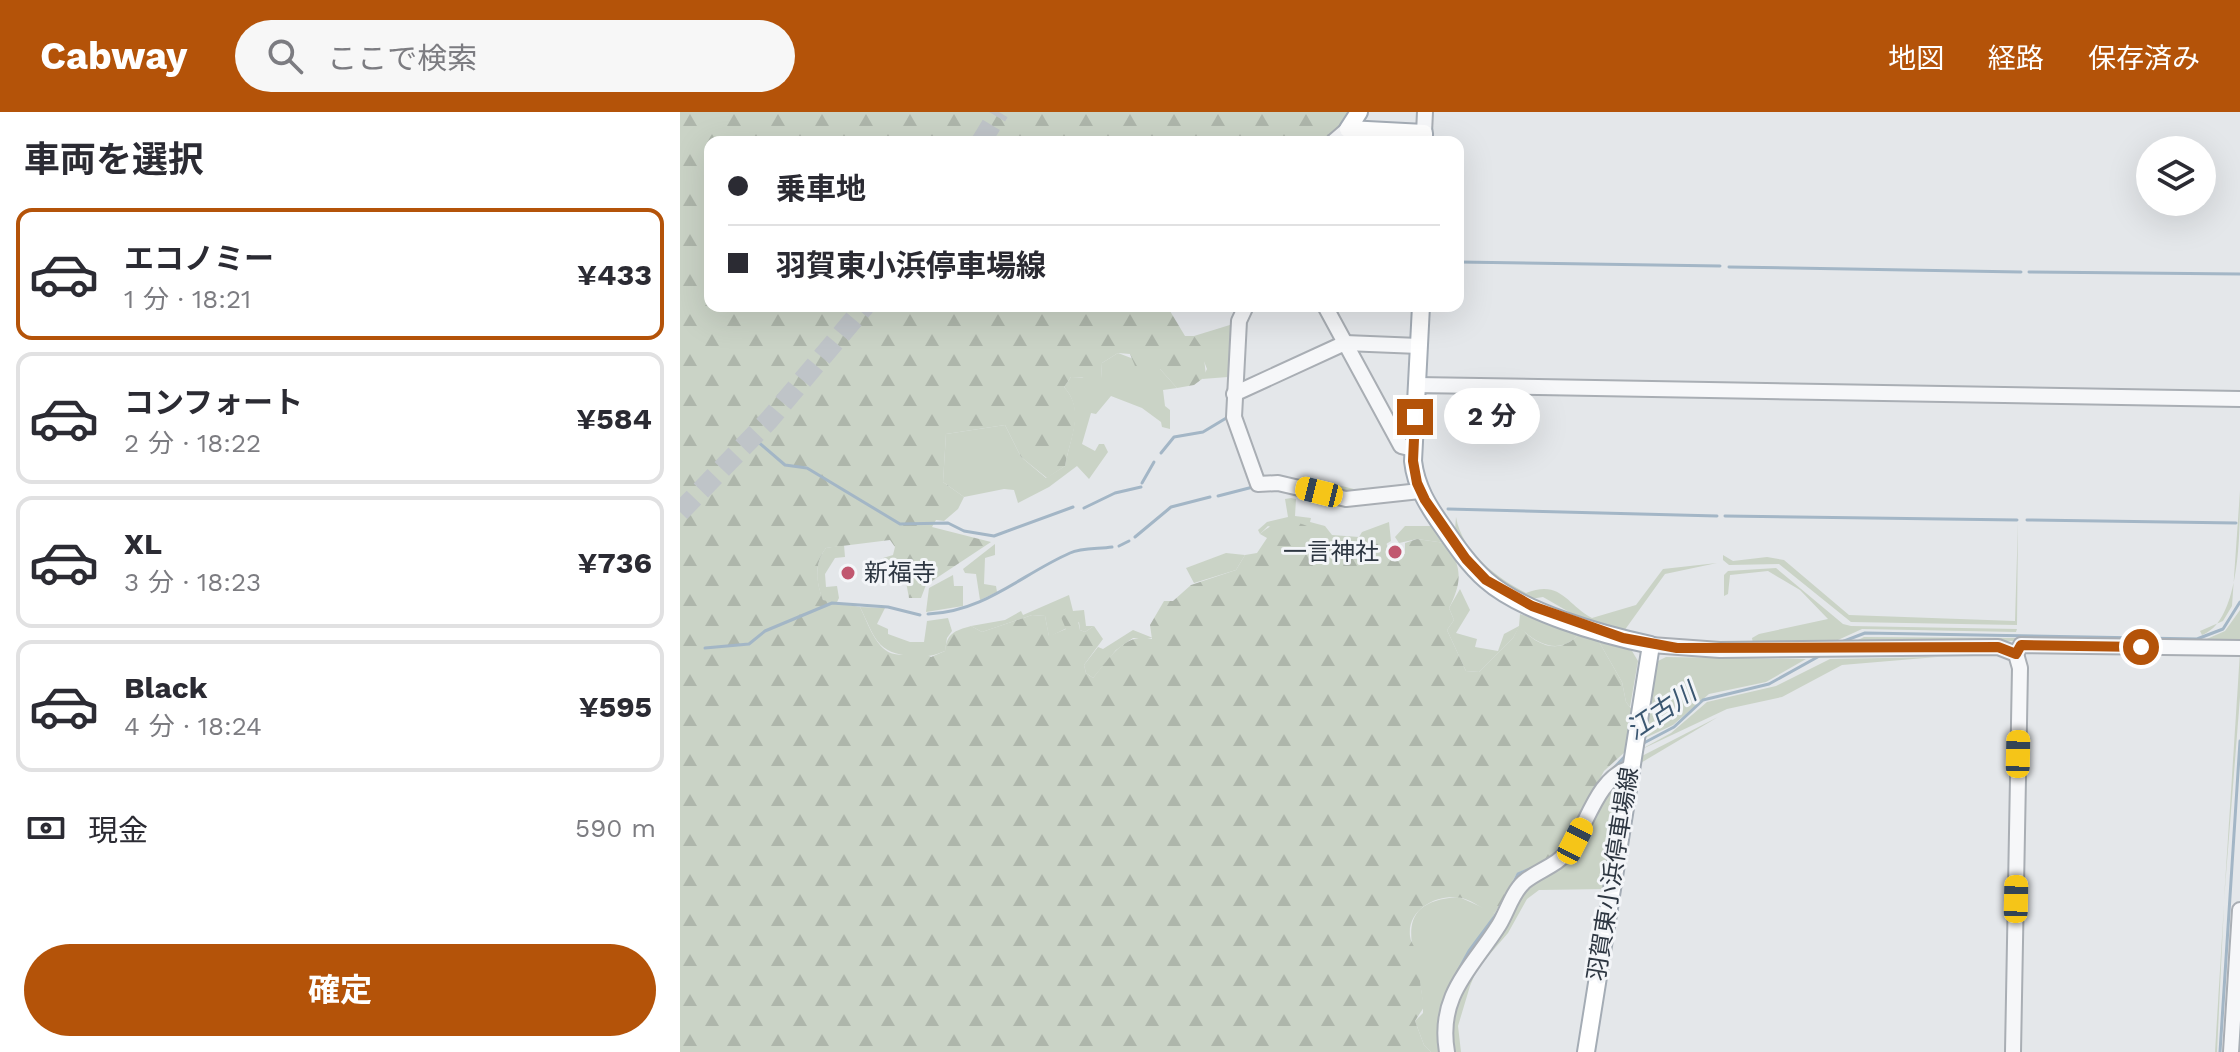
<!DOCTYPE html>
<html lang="ja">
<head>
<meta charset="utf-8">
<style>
	body { margin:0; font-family:"Work Sans","Noto Sans JP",sans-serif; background:#f7f7f7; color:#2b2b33; height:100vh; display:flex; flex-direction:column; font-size:30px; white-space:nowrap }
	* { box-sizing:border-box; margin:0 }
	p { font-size:26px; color:#7c7c81 }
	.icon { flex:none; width:44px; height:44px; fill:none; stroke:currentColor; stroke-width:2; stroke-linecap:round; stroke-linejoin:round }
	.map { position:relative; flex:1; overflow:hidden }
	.details { display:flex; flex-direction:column; background:#fff; width:680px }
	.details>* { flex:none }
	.hud { position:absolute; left:24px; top:24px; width:760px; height:176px; border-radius:16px; box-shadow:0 8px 32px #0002; display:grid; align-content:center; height:176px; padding:0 24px; background:#fff }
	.fabs { position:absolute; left:1456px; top:24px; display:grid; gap:16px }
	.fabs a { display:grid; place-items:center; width:80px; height:80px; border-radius:50%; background:#fff; box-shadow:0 8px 32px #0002; font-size:40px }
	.end { position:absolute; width:36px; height:36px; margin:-18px; border:10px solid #b45309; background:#fff; box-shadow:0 0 0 4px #fff }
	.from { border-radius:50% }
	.bubble { position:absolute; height:56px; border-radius:28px; background:#fff; box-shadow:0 8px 32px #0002; font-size:26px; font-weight:700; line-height:56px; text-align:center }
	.car { position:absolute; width:24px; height:48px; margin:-24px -12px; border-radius:10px; box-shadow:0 0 6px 2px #0007; background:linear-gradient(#f5c518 24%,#345 0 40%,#f5c518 0 76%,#345 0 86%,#f5c518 0) }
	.hud b { display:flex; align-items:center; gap:28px; height:76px; font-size:30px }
	.hud b+b { border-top:2px solid #e1e1e2 }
	.hud i { width:20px; height:20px; background:#2b2b33 }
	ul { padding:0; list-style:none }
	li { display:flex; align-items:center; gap:24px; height:132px; margin:0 16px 12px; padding:0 8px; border:4px solid #e1e1e2; border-radius:16px }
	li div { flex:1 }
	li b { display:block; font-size:30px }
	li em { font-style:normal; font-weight:700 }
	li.current { border-color:#b45309 }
	li>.icon { width:72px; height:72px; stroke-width:1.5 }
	h2 { padding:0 24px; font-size:36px; line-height:96px }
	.pay { display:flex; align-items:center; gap:20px; height:88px; padding:0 24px; font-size:30px }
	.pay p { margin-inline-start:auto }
	.primary-button { display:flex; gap:16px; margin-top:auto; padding:16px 24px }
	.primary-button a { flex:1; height:92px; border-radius:48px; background:#b45309; color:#fff; font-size:32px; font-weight:700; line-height:92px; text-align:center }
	header { display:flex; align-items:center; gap:48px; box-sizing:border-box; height:112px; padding:0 40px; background:#b45309; color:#fff }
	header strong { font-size:38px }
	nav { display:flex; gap:44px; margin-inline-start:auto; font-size:28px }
	.search { width:560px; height:72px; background:#f7f7f7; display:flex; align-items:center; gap:20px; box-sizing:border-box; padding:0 28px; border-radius:44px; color:#7c7c81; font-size:30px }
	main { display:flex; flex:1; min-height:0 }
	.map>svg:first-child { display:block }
</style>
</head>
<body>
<header>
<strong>Cabway</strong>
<div class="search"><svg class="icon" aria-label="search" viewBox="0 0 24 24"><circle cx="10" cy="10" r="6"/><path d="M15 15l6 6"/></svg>ここで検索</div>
<nav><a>地図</a><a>経路</a><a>保存済み</a></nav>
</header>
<main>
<section class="details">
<h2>車両を選択</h2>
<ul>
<li class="current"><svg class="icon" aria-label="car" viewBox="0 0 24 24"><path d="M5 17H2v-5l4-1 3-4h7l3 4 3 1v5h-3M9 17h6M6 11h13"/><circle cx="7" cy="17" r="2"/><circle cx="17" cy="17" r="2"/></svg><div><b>エコノミー</b><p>1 分 · 18:21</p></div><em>¥433</em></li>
<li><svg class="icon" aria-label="car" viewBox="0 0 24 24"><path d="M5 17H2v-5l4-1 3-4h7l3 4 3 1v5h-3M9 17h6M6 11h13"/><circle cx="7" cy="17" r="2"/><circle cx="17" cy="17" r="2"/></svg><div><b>コンフォート</b><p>2 分 · 18:22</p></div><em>¥584</em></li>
<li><svg class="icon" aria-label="car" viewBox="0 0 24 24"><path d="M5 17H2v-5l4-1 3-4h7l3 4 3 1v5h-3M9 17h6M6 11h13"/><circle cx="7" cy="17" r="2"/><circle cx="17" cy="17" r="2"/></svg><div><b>XL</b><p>3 分 · 18:23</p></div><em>¥736</em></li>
<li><svg class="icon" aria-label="car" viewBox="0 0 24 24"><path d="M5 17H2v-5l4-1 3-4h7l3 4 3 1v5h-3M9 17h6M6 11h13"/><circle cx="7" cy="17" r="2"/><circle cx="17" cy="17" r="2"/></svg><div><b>Black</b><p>4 分 · 18:24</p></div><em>¥595</em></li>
</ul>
<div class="pay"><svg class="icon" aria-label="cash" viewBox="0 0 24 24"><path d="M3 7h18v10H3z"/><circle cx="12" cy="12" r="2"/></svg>現金<p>590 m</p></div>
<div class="primary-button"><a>確定</a></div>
</section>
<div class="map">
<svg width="1560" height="940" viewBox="0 0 1560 940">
	<defs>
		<pattern id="forest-firs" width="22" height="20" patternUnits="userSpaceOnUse" patternTransform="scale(2)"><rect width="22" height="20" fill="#cad3c6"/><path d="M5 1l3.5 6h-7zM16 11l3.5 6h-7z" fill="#aeb6ab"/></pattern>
	</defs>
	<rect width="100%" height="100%" fill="#e4e7ea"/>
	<g fill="#cad3c6">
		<path d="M 553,212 L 548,265 L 522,267 L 527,257 L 514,224 Z"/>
		<path d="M 438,241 L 480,257 L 497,276 L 483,278 L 485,294 L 490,298 L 490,317 L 482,315 L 481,310 L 462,296 L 431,284 L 416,302 L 411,301 L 402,332 L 415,339 L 419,332 L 424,332 L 428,340 L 409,367 L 397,354 L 369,375 L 338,391 L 334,378 L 324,377 L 284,385 L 263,370 L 266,322 L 325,313 L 341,345 L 366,366 L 385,354 C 390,326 405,298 384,275 L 391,265 L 421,266 L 422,251 Z"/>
		<path d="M 579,362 L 626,369 L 633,367 L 678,378 L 725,372 L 674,381 L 585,367 Z"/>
		<path d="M 1560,379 C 1560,423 1560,509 1522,523 L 1520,519 L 1543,509 L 1552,494 Z"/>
		<path d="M 611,386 L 616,387 L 615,404 L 631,406 L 630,410 L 645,414 L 652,423 L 679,425 L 682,420 L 709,410 L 711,429 L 683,446 L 661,442 L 588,414 L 580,422 L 578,418 L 587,410 L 608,405 L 605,387 Z"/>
		<path d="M 776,405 C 782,440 817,466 846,481 C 881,467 887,493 912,506 L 956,493 L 983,457 L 1037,451 L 985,462 L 944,519 L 896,504 L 863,485 L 850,487 L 827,474 L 788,438 L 775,418 Z"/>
		<path d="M 1338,410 L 1337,513 L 1171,510 L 1099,452 L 1049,453 L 1043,448 L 1043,443 L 1053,449 L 1087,445 L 1104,448 L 1169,503 L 1335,509 Z"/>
		<path d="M 725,414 L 752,414 L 765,431 L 737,427 L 719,431 L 715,425 Z"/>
		<path d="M 315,432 L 315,443 L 305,446 L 304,472 L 316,474 L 317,480 L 300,488 L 296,462 L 285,461 L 283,457 Z"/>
		<path d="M 164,433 L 165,445 L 155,446 L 145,462 L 146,475 L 157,474 L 159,486 L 156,492 L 143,488 C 136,470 134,451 146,436 Z"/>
		<path d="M 546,441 L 565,443 L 556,458 L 514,471 L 506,456 Z"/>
		<path d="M 1096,456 L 1163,512 L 1171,514 L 1337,517 L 1336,520 L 1182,517 L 1147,533 L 1073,532 L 1072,526 L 1079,522 L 1148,507 L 1120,478 L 1088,459 L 1050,463 L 1048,482 L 1044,484 L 1044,463 L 1048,459 Z"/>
		<path d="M 273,463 L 274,474 L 283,474 L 283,494 L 246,500 L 249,476 Z"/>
		<path d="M 780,477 L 790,498 L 776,521 L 797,527 L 795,535 L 818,539 L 824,522 L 839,514 L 840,502 L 899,522 C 879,544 857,532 839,515 L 833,526 L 799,560 L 786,559 L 767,518 L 774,508 L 769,496 Z"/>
		<path d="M 389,483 L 393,499 L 404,498 L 406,514 L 414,514 L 405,520 L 400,518 L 399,510 L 369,525 L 365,504 L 352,503 L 302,520 L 291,514 L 325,508 L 341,499 L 343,503 Z"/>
		<path d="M 180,495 L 205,496 L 197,512 L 208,517 L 208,522 L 230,530 L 244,530 L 247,509 L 268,506 L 272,519 L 267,526 L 265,539 C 253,544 246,545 233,544 C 196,542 195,525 180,495 Z"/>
		<path d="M 1560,498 L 1560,532 L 1522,529 L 1545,519 Z"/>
		<path d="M 453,518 L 473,526 L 453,526 L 436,538 L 413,566 L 406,561 L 404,553 L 418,535 L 423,537 Z"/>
		<path d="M 1184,525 L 1337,526 L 1337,529 L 1168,533 Z"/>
		<path d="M 918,528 L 952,539 L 958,549 L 950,595 L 946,590 L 942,570 Z"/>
		<path d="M 1560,540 L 1560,585 L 1544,788 Z"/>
		<path d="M 986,545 L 1126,547 L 1086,570 L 1029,582 L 993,613 L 961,628 L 972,552 Z"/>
		<path d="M 1257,545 L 1162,553 L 1102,585 L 1047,597 L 958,639 L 991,621 L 1027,590 L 1096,574 L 1150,547 Z"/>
		<path d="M 1038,605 L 959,652 L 958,646 Z"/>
		<path d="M 944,661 L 926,777 L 859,778 L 847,787 L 828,821 L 797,857 L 790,874 L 778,914 L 781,940 L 769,940 L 772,891 L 848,770 Z"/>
		<path d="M 779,785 L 815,801 C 787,849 749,878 759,940 L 751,940 L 744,933 L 735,909 L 743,901 C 745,851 698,790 779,785 Z"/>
		<path d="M 1544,792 L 1537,940 L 1535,940 Z"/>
	</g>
	<path fill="url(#forest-firs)" d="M 0,0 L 675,0 L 649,30 L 30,30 L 30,194 L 487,194 L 505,224 L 514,224 L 523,237 L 526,264 L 514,273 L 497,276 L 480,257 L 460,266 L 450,242 L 438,241 L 422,251 L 421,266 L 415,273 L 402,265 L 391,265 L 384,275 C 406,299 390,325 385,354 L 367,366 L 341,345 L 325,313 L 266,322 L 263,370 L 284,385 L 278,397 L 264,409 L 256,408 L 252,415 L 311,430 L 246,473 L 241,486 L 229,486 L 226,470 L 211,465 L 209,453 L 203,453 L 203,446 L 213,443 L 215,435 L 210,428 L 146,436 C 134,451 136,470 143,488 L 180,495 C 193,522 201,555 238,538 L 251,545 L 265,539 C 267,521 274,519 291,514 L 302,520 L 352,503 L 365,504 L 369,524 L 386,517 L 380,503 L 397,504 L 400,518 L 405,520 L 414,514 L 423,527 L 404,553 L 406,561 L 413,566 C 428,548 445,519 472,527 L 470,513 L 484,489 L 493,489 L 511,473 L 556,458 L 565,443 L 577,441 L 587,426 L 580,422 C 609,395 642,418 661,442 L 682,446 L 696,432 L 706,430 L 711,447 L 725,442 L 725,431 L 737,427 L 765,431 C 783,454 782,471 769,496 L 774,508 L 767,518 L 786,559 L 799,560 L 833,526 L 839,514 C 856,533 879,544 899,522 L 918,528 L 942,570 L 946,590 L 953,599 L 947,638 L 924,659 L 883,736 L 868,748 L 837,761 L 815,801 C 804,799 794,789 782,786 C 758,781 727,797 730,824 C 731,835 741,840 744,850 L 740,870 L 744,895 L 735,909 L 744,933 L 751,940 L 0,940 Z"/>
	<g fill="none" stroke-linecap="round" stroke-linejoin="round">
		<g stroke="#a3b6c6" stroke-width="3">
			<path d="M 778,150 L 1040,154"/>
			<path d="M 1049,155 L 1341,160"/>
			<path d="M 1349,160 L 1560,162"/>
			<path d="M 69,322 L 105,353 L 127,356 L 220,412 L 268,411 L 284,419 L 314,424 L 393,395"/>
			<path d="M 481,341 L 494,325 L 523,320 L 548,305"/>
			<path d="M 462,371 L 474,350"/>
			<path d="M 538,384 L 573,375"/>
			<path d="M 404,396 L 435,381 L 461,375"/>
			<path d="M 768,397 L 1037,404"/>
			<path d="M 1045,404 L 1337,408"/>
			<path d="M 1347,408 L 1556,411"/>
			<path d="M 455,425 L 491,395 L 530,385"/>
			<path d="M 439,434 L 449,429"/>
			<path d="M 248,502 C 304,500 342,462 390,441 C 401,436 419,437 432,435"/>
			<path d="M 1159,531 L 1185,521 L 1517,527 L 1543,517 L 1560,490"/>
			<path d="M 25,536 L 69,532 L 85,519 L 152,491 L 208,495 L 240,503"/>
			<path d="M 960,633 L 994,615 L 1023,588 L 1089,572 L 1143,542"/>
			<path d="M 920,671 L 947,642"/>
			<path d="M 831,776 L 838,762 L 857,754"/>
			<path d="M 772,870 L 789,839 L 818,800"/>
			<path d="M 1540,940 L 1560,629"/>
		</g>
		<g stroke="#bfc4c8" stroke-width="20" stroke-dasharray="20 10" stroke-linecap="butt">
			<path d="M 301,30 L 319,0"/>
			<path d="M 0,400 L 89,308 L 185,194"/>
		</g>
		<g stroke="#a9aeb4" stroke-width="18">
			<g id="minor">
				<path d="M 744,21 L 745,0"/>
				<path d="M 653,30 L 668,17"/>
				<path d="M 566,194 L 559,209 L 554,305 L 578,372 L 598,371 L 666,387 L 740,379"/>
				<path d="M 645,194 L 721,334 L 733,337"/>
				<path d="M 737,273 L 1560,287"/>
				<path d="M 554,282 L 665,231 L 739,234"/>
				<path d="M 971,533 L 1040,538 L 1318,535 L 1336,542 L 1340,556 L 1333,940"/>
				<path d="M 1336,542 L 1341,533 L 1560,536"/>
				<path d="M 767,940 C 757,883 792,856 819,813 C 827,800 832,781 844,770 C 858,758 877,754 889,738 C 908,712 916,667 950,656"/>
				<path d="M 1551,940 L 1560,798"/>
			</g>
		</g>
		<g stroke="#a4acb5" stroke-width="20">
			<g id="major">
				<path d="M 679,0 L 668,17 L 744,21 L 744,30"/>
				<path d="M 741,194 L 733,349 C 736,375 748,394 763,415 C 776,434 789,453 806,468 C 842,500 923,523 971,533 L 906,940"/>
			</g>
		</g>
		<use href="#minor" stroke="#f6f7f9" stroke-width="14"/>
		<use href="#major" stroke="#fff" stroke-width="16"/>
	</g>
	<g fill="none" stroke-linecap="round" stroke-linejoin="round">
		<path stroke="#b45309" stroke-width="10" d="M 735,305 L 733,349 L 737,371 L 745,388 L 786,447 L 806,468 L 852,494 L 943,526 L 997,536 L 1318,535 L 1336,542 L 1341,533 L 1461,535"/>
	</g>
	<g fill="#c1576f" stroke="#f3f5f8" stroke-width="3">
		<circle cx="715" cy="440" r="8"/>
		<circle cx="168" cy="461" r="8"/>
	</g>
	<g text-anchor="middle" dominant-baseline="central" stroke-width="6" stroke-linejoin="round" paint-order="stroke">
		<g font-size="24" fill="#2d3641" stroke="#f3f5f8" text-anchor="end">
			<text x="699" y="440">一言神社</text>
			<text x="184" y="461" text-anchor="start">新福寺</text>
		</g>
		<g font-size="24" fill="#2d3641" stroke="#f3f5f8">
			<text transform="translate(933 762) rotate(-81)">羽賀東小浜停車場線</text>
		</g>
		<g font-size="26" font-style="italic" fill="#3b5771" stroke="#f3f5f8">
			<text transform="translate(981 599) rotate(-34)">江古川</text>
		</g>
	</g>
</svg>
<div class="fabs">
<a><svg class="icon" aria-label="layers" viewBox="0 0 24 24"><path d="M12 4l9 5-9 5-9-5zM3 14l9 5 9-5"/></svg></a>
</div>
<i class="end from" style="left:1461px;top:535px"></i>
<i class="end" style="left:735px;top:305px"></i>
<div class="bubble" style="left:764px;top:276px;width:96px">2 分</div>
<i class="car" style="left:639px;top:380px;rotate:284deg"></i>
<i class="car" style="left:1338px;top:642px;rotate:1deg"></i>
<i class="car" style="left:895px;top:729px;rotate:27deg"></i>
<i class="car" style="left:1336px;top:787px;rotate:1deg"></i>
<div class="hud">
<b><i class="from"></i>乗車地</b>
<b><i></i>羽賀東小浜停車場線</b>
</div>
</div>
</main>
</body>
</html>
